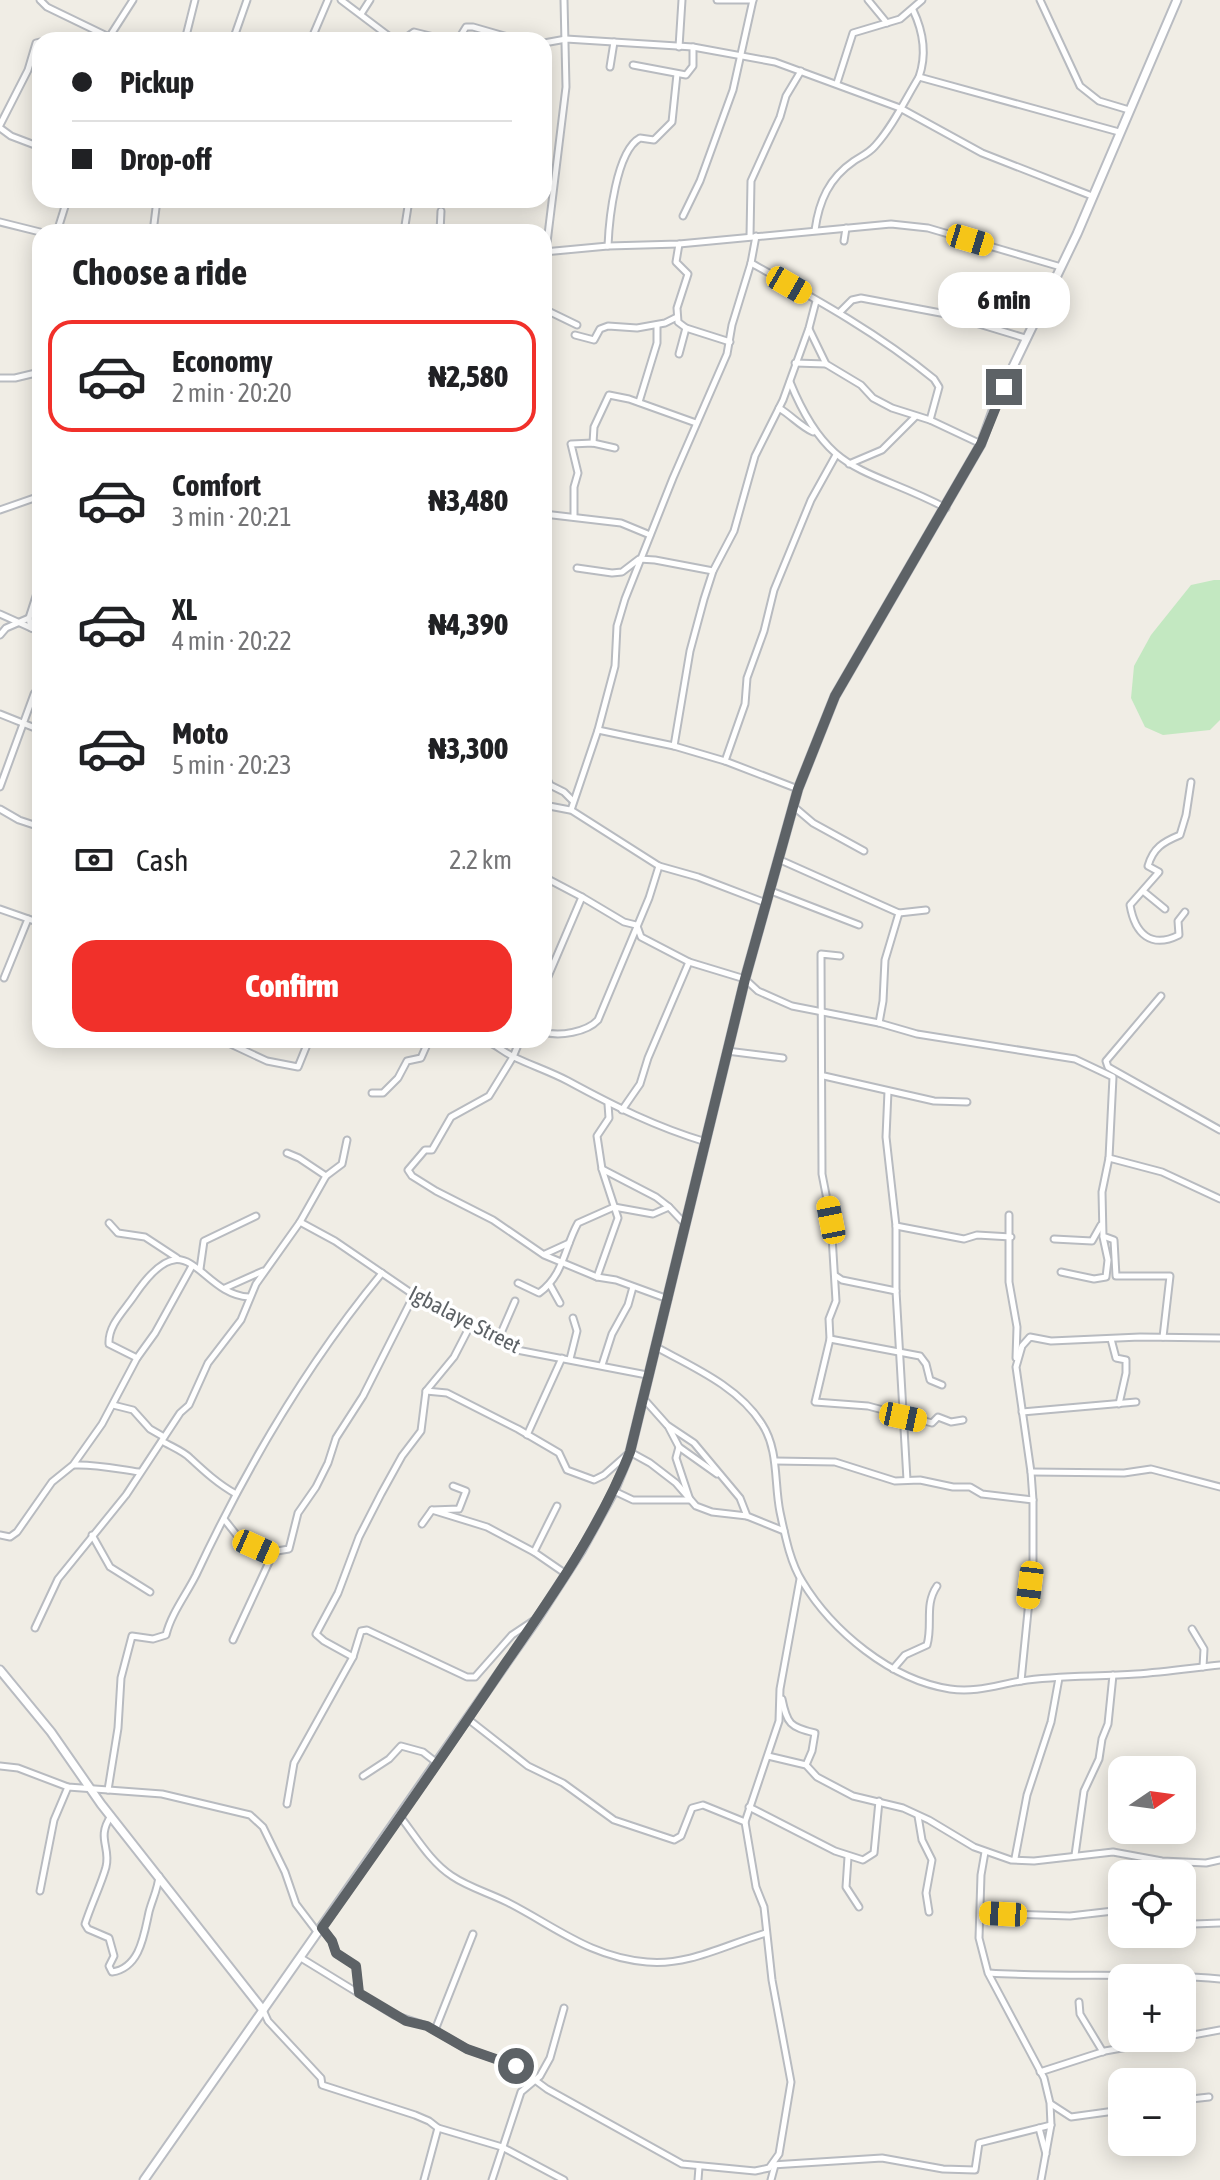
<!DOCTYPE html>
<html lang="en">
<head>
<meta charset="utf-8">
<style>
	body { margin:0; font-family:"Asap Condensed",sans-serif; background:#f2f2f2; color:#202124; height:100vh; display:flex; flex-direction:column; font-size:30px; white-space:nowrap }
	* { box-sizing:border-box; margin:0 }
	p { font-size:26px; color:#757577 }
	.icon { flex:none; width:44px; height:44px; fill:none; stroke:currentColor; stroke-width:2; stroke-linecap:round; stroke-linejoin:round }
	.map { position:relative; flex:1; overflow:hidden }
	.sheet { position:absolute; left:32px; top:224px; width:520px; height:824px; display:flex; flex-direction:column; background:#fff; border-radius:24px; box-shadow:0 4px 20px #0003 }
	.sheet>* { flex:none }
	.hud { position:absolute; left:32px; top:32px; width:520px; height:176px; border-radius:24px; box-shadow:0 4px 20px #0003; display:grid; align-content:center; height:176px; padding:0 40px; background:#fff }
	.needle { width:52px; rotate:77deg }
	.controls { position:absolute; left:1108px; top:1756px; display:grid; gap:16px }
	.controls a { display:grid; place-items:center; width:88px; height:88px; border-radius:16px; background:#fff; box-shadow:0 4px 20px #0003; font-size:40px }
	.end { position:absolute; width:36px; height:36px; margin:-18px; border:10px solid #5d6266; background:#fff; box-shadow:0 0 0 4px #fff }
	.from { border-radius:50% }
	.bubble { position:absolute; height:56px; border-radius:24px; background:#fff; box-shadow:0 4px 20px #0003; font-size:26px; font-weight:800; line-height:56px; text-align:center }
	.car { position:absolute; width:24px; height:48px; margin:-24px -12px; border-radius:10px; box-shadow:0 0 6px 2px #0007; background:linear-gradient(#f5c518 24%,#345 0 40%,#f5c518 0 76%,#345 0 86%,#f5c518 0) }
	.hud b { display:flex; align-items:center; gap:28px; height:76px; font-size:30px }
	.hud b+b { border-top:2px solid #e0e0e0 }
	.hud i { width:20px; height:20px; background:#202124 }
	ul { padding:0; list-style:none }
	li { display:flex; align-items:center; gap:24px; height:112px; margin:0 16px 12px; padding:0 24px; border:4px solid transparent; border-radius:24px }
	li div { flex:1 }
	li b { display:block; font-size:30px }
	li em { font-style:normal; font-weight:800 }
	li.active { border-color:#f1302a }
	li>.icon { width:72px; height:72px; stroke-width:1.5 }
	h2 { padding:0 40px; font-size:36px; line-height:96px }
	.pay { display:flex; align-items:center; gap:20px; height:88px; padding:0 40px; font-size:30px }
	.pay p { margin-inline-start:auto }
	.button { display:flex; gap:16px; margin-top:auto; padding:16px 40px }
	.button a { flex:1; height:92px; border-radius:24px; background:#f1302a; color:#fff; font-size:32px; font-weight:800; line-height:92px; text-align:center }
	.map>svg:first-child { display:block }
</style>
</head>
<body>
<div class="map">
<svg width="1220" height="2180" viewBox="0 0 1220 2180">
	<rect width="100%" height="100%" fill="#f0ede5"/>
	<path fill="#c3e8c1" d="M 1214,580 L 1220,580 L 1220,720 L 1210,730 L 1163,735 L 1145,727 L 1131,698 L 1134,666 L 1151,635 L 1191,585 Z"/>
	<g fill="none" stroke-linecap="round" stroke-linejoin="round">
		<g stroke="#b8bbc0" stroke-width="9">
			<g id="street">
				<path d="M 40,0 L 47,7 L 109,37"/>
				<path d="M 341,0 L 394,40"/>
				<path d="M 717,0 L 753,0"/>
				<path d="M 868,0 L 887,23"/>
				<path d="M 1040,0 L 1080,86 L 1099,101 L 1129,110"/>
				<path d="M 913,10 C 923,31 927,54 919,77"/>
				<path d="M 361,14 L 370,0"/>
				<path d="M 108,39 L 133,0"/>
				<path d="M 185,40 L 195,0"/>
				<path d="M 233,40 L 247,0"/>
				<path d="M 311,40 L 328,0"/>
				<path d="M 403,40 L 414,32 L 446,40"/>
				<path d="M 458,40 L 466,27 L 473,27 L 518,40"/>
				<path d="M 544,43 L 566,39 L 693,47 L 775,62 L 900,108 L 982,153 L 1092,196"/>
				<path d="M 679,47 L 682,0"/>
				<path d="M 633,65 L 686,75 L 693,66 L 693,47"/>
				<path d="M 610,67 L 614,42"/>
				<path d="M 837,83 L 853,33 L 900,19 L 922,0"/>
				<path d="M 0,125 L 28,70 L 36,43 L 40,42"/>
				<path d="M 0,128 L 11,136 L 40,147"/>
				<path d="M 683,216 L 700,181 L 733,90 L 753,0"/>
				<path d="M 0,222 L 40,232"/>
				<path d="M 815,230 C 819,201 829,178 854,161 C 862,156 869,153 875,146 C 893,126 905,100 919,77 L 1119,132"/>
				<path d="M 57,232 L 67,200"/>
				<path d="M 153,232 L 157,200"/>
				<path d="M 404,232 L 409,200"/>
				<path d="M 440,232 L 441,211"/>
				<path d="M 750,236 L 751,181 L 780,117 L 786,96 L 801,71"/>
				<path d="M 756,236 L 751,263 L 732,325 L 727,354 L 673,478 L 625,599 L 617,626 L 615,666 L 598,730 L 571,810 L 659,866 L 698,877 L 766,903"/>
				<path d="M 844,241 L 846,228"/>
				<path d="M 679,244 L 676,262 L 688,274 L 677,308 L 678,322 L 686,328 L 730,342"/>
				<path d="M 608,246 C 609,220 616,151 640,138 L 654,140 L 672,122 L 677,74"/>
				<path d="M 546,251 L 566,87 L 564,0"/>
				<path d="M 544,252 L 608,246 L 679,244 L 891,224 L 928,228 L 1061,267"/>
				<path d="M 751,263 C 814,298 878,333 934,379 L 939,387 L 930,420"/>
				<path d="M 544,309 L 577,325"/>
				<path d="M 840,312 L 852,300 L 861,298 L 946,314 L 1025,338"/>
				<path d="M 809,329 L 826,364"/>
				<path d="M 575,335 L 594,340 L 600,329 L 608,326 L 637,328 L 665,323 L 677,317"/>
				<path d="M 679,354 L 686,328"/>
				<path d="M 795,363 L 826,364 L 861,385 L 873,398 L 892,408 L 930,420 L 981,444"/>
				<path d="M 0,378 L 15,378 L 40,372"/>
				<path d="M 790,382 C 829,478 866,466 946,508"/>
				<path d="M 639,402 L 657,343 L 657,325"/>
				<path d="M 779,408 C 792,416 800,426 813,432"/>
				<path d="M 593,443 L 594,427 L 609,395 L 629,399 L 696,423"/>
				<path d="M 849,464 L 882,450 L 915,417"/>
				<path d="M 0,510 L 40,496"/>
				<path d="M 544,514 L 621,523 L 650,535"/>
				<path d="M 574,517 L 574,487 L 578,473 L 571,444 L 593,443 L 615,448"/>
				<path d="M 577,568 L 612,573 L 622,572 L 639,559 L 655,560 L 713,571"/>
				<path d="M 0,614 L 40,632"/>
				<path d="M 31,628 L 29,618 L 40,584"/>
				<path d="M 0,635 L 6,628 L 29,618"/>
				<path d="M 0,714 L 40,730"/>
				<path d="M 598,730 L 674,746 L 725,761 L 798,789"/>
				<path d="M 674,746 L 690,651 L 704,599 L 713,571 L 734,531 L 755,456 L 783,400 L 809,328 L 816,301"/>
				<path d="M 725,761 L 745,704 L 747,678 L 764,631 L 774,590 L 811,500 L 836,455"/>
				<path d="M 544,773 L 550,785 L 564,792 L 573,801"/>
				<path d="M 0,787 L 34,694 L 40,686"/>
				<path d="M 544,805 L 570,810"/>
				<path d="M 793,806 L 813,823 L 864,851"/>
				<path d="M 0,809 L 19,820 L 40,827"/>
				<path d="M 778,859 L 899,913 L 926,910"/>
				<path d="M 544,877 L 582,897"/>
				<path d="M 771,891 L 859,925"/>
				<path d="M 1143,891 L 1165,909"/>
				<path d="M 0,909 L 40,923"/>
				<path d="M 1185,912 L 1178,921 L 1179,935 C 1151,949 1135,934 1130,905 L 1159,872 L 1148,866 C 1153,848 1163,842 1180,835 L 1186,815 L 1191,782"/>
				<path d="M 637,926 L 641,937 L 689,962 L 745,979 L 758,991 L 792,1006 L 879,1023 L 917,1034 L 1075,1059 L 1113,1077 L 1109,1158 L 1102,1192 L 1103,1236 L 1114,1240 L 1116,1276 L 1170,1276 L 1163,1337"/>
				<path d="M 840,956 L 821,954 L 822,1174 L 831,1220 L 836,1301 L 829,1319 L 830,1339 L 815,1402 L 868,1406 L 932,1423 L 938,1417 L 951,1422 L 963,1420"/>
				<path d="M 4,978 L 28,919"/>
				<path d="M 544,986 L 582,897 L 624,922 L 636,925"/>
				<path d="M 1161,996 L 1106,1061 L 1108,1067 L 1220,1130"/>
				<path d="M 879,1023 L 883,1001 L 885,960 L 899,913"/>
				<path d="M 544,1032 C 559,1037 587,1032 598,1020 L 649,898 L 659,866"/>
				<path d="M 222,1040 L 267,1061 L 298,1067 L 309,1040"/>
				<path d="M 484,1040 C 496,1044 504,1053 516,1058 C 533,1066 551,1072 568,1081 C 614,1106 656,1127 706,1142"/>
				<path d="M 520,1040 L 513,1057 L 489,1096 L 451,1117 L 432,1150 L 425,1150 L 408,1170 L 412,1176 L 436,1191 L 493,1220 L 544,1255 L 597,1277 L 616,1280 L 668,1299"/>
				<path d="M 495,1043 L 509,1040"/>
				<path d="M 727,1051 L 783,1058"/>
				<path d="M 824,1076 L 934,1101 L 967,1102"/>
				<path d="M 888,1091 L 886,1137 L 896,1226 L 896,1291 L 907,1480"/>
				<path d="M 372,1093 L 383,1093 L 398,1078 L 407,1061 L 421,1058 L 429,1040"/>
				<path d="M 622,1110 L 640,1084 L 648,1058 L 689,962"/>
				<path d="M 287,1153 L 299,1158 L 326,1176"/>
				<path d="M 1109,1158 L 1162,1172 L 1220,1199"/>
				<path d="M 602,1169 L 656,1197 L 669,1207"/>
				<path d="M 1009,1215 L 1009,1282 L 1017,1327 L 1016,1358"/>
				<path d="M 300,1222 L 335,1241 L 414,1295 L 517,1350 L 647,1375"/>
				<path d="M 109,1223 L 118,1233 L 145,1237 L 177,1258"/>
				<path d="M 896,1226 L 964,1239 L 977,1235 L 1011,1237"/>
				<path d="M 1054,1239 L 1092,1241 L 1101,1225"/>
				<path d="M 545,1254 L 569,1243"/>
				<path d="M 200,1269 L 204,1241 L 256,1216"/>
				<path d="M 1061,1272 L 1094,1279 L 1106,1277 L 1108,1260 L 1103,1237"/>
				<path d="M 836,1276 L 842,1280 L 896,1291"/>
				<path d="M 597,1277 L 618,1218 L 602,1169 L 597,1136 L 609,1118 L 608,1104"/>
				<path d="M 518,1283 L 539,1293 C 564,1275 564,1248 578,1223 L 614,1207 L 653,1214 L 669,1207 L 685,1224"/>
				<path d="M 550,1285 L 560,1303"/>
				<path d="M 225,1288 L 263,1271"/>
				<path d="M 830,1339 L 920,1356 L 926,1364 L 930,1380 L 942,1385"/>
				<path d="M 1111,1339 L 1116,1358 L 1126,1360 L 1126,1373 L 1119,1404"/>
				<path d="M 498,1340 L 515,1301"/>
				<path d="M 656,1347 C 693,1367 739,1387 762,1424 C 779,1450 774,1483 780,1512 C 785,1535 790,1562 802,1581 C 832,1631 891,1680 950,1689 C 975,1693 997,1685 1021,1681 C 1059,1675 1098,1677 1136,1674 C 1164,1672 1192,1668 1220,1665"/>
				<path d="M 137,1358 L 109,1344 C 108,1325 124,1311 134,1296 C 189,1215 197,1294 249,1297"/>
				<path d="M 570,1359 L 577,1331 L 573,1318"/>
				<path d="M 602,1365 L 612,1334 L 628,1305 L 633,1287"/>
				<path d="M 426,1391 L 447,1393 L 518,1429 L 559,1453 L 567,1470 L 594,1480 L 604,1475 L 630,1452 L 650,1463 L 676,1483 L 696,1506 L 712,1512 L 747,1516"/>
				<path d="M 643,1398 L 667,1425 L 694,1443 L 740,1498 L 747,1516 L 784,1531"/>
				<path d="M 113,1405 L 133,1410 L 150,1429 L 164,1437"/>
				<path d="M 1022,1412 L 1136,1402"/>
				<path d="M 668,1426 L 679,1447 L 717,1474"/>
				<path d="M 527,1435 L 562,1358"/>
				<path d="M 162,1441 C 170,1446 183,1451 190,1458 C 204,1471 218,1484 236,1494"/>
				<path d="M 775,1461 L 835,1462 L 895,1481 L 920,1480 L 953,1487 L 970,1487 L 982,1494 L 1033,1500"/>
				<path d="M 74,1465 C 96,1464 117,1469 139,1472"/>
				<path d="M 1031,1472 L 1124,1473 L 1151,1469 L 1220,1487"/>
				<path d="M 453,1486 L 466,1491 L 459,1509 L 432,1510 L 487,1527 L 534,1552 L 566,1574"/>
				<path d="M 614,1491 L 633,1500 L 690,1500 L 676,1458 L 679,1447"/>
				<path d="M 224,1519 L 239,1538 L 273,1555"/>
				<path d="M 422,1524 L 432,1510"/>
				<path d="M 0,1535 L 10,1537 L 17,1532 L 52,1482 L 73,1465 L 102,1424 L 137,1358 L 155,1333 L 192,1266"/>
				<path d="M 92,1535 L 110,1567 L 150,1592"/>
				<path d="M 534,1552 L 557,1506"/>
				<path d="M 35,1628 L 58,1579 L 126,1495 L 180,1413 L 189,1405 L 208,1363 L 241,1320 L 256,1284 L 300,1222 L 326,1176 L 342,1164 L 347,1140"/>
				<path d="M 1192,1629 L 1204,1649 L 1203,1667"/>
				<path d="M 233,1640 L 270,1560 L 277,1551 L 289,1549 L 298,1513 L 316,1487 L 328,1463 L 336,1438 L 363,1396 L 414,1295"/>
				<path d="M 353,1657 L 324,1641 L 316,1634 L 338,1593 L 359,1537 L 381,1494 L 402,1456 L 421,1431 L 426,1391 L 454,1357 L 470,1326"/>
				<path d="M 893,1669 L 905,1655 L 927,1645 C 933,1624 924,1605 937,1586"/>
				<path d="M 1021,1681 L 1033,1561 L 1033,1500 L 1031,1472 L 1016,1367 L 1022,1346 L 1030,1337 L 1051,1341 L 1140,1337 L 1220,1338"/>
				<path d="M 782,1699 C 787,1724 790,1727 815,1733 L 812,1751 L 806,1765"/>
				<path d="M 468,1719 L 528,1766 L 563,1783 L 614,1820 L 674,1840 L 681,1836 L 692,1808 L 703,1805 L 745,1822"/>
				<path d="M 768,1756 L 806,1765 L 817,1777 L 853,1796 L 903,1808 L 929,1820 L 974,1847 L 1011,1860 L 1034,1861 L 1113,1852 L 1162,1861 L 1206,1863 L 1220,1860"/>
				<path d="M 0,1766 L 18,1768 L 68,1787 L 162,1794 L 250,1815 L 263,1827 L 285,1872 L 296,1904 L 318,1933"/>
				<path d="M 363,1776 L 389,1759 L 401,1746 L 423,1752 L 437,1763"/>
				<path d="M 108,1790 L 118,1728 L 121,1678 L 132,1636 L 153,1639 L 166,1635 C 171,1614 186,1595 196,1575 C 246,1468 306,1365 382,1273"/>
				<path d="M 287,1804 L 294,1763 L 353,1657 L 361,1631 L 367,1630 L 467,1677 L 475,1677 L 512,1635 L 533,1621"/>
				<path d="M 749,1807 L 835,1851 L 863,1860 L 874,1853 L 879,1801"/>
				<path d="M 399,1815 C 415,1835 430,1862 452,1876 C 468,1887 489,1893 507,1902 C 556,1927 590,1957 647,1962 C 689,1966 727,1944 766,1933"/>
				<path d="M 111,1816 C 96,1838 111,1847 106,1867 C 101,1885 91,1905 85,1924 L 88,1929 L 109,1938 L 114,1956 L 109,1966 L 112,1972 C 140,1968 144,1935 149,1912 C 152,1900 158,1889 159,1876"/>
				<path d="M 918,1816 L 922,1840 L 932,1860 L 926,1893 L 929,1912"/>
				<path d="M 985,1852 L 981,1875 L 979,1938 L 988,1973 L 1044,2078 L 1050,2103 L 1051,2125 L 1041,2180"/>
				<path d="M 1075,1855 L 1084,1791 L 1099,1759 L 1102,1739 L 1108,1724 L 1113,1675"/>
				<path d="M 848,1857 L 846,1887 L 859,1907"/>
				<path d="M 1015,1858 L 1027,1795 L 1051,1722 L 1059,1678"/>
				<path d="M 40,1891 L 54,1820 L 68,1787"/>
				<path d="M 981,1913 L 1070,1916 L 1122,1910"/>
				<path d="M 1182,1920 L 1194,1924 L 1220,1923"/>
				<path d="M 322,1928 L 332,1941 L 336,1953 L 356,1966 L 359,1992"/>
				<path d="M 301,1958 L 394,2015 L 427,2026 L 467,2049 L 516,2066 L 547,2089 L 682,2164 L 755,2171 L 769,2168 L 779,2154 L 791,2082 L 772,1980 L 764,1907 L 756,1887 L 745,1822 L 779,1721 L 780,1689 L 800,1579"/>
				<path d="M 989,1973 C 1066,1978 1143,1972 1220,1979"/>
				<path d="M 1079,2002 L 1080,2014 L 1103,2052"/>
				<path d="M 263,2010 L 268,2021 L 321,2078 L 322,2085 L 415,2115 L 429,2121 L 438,2128 L 502,2147 L 564,2180"/>
				<path d="M 435,2030 L 473,1934"/>
				<path d="M 1182,2037 L 1220,2030"/>
				<path d="M 1040,2072 L 1105,2051 L 1178,2038"/>
				<path d="M 1182,2100 L 1209,2097"/>
				<path d="M 1051,2104 L 1071,2117 L 1122,2110"/>
				<path d="M 1039,2128 L 1046,2154"/>
				<path d="M 772,2165 L 882,2158 L 943,2169 L 975,2170 L 979,2143 L 1051,2125"/>
				<path d="M 424,2180 L 438,2128"/>
				<path d="M 492,2180 L 521,2092 L 540,2076 L 550,2058 L 564,2008"/>
				<path d="M 698,2180 L 699,2167"/>
				<path d="M 771,2180 L 775,2165"/>
			</g>
		</g>
		<g stroke="#b9bcc2" stroke-width="11">
			<g id="secondary">
				<path d="M 0,1670 L 51,1732 L 101,1804 L 263,2010"/>
				<path d="M 144,2180 L 537,1619 L 581,1551 L 614,1491 L 630,1452 L 745,979 L 798,789 L 835,696 L 981,444 L 996,402 L 1077,234 L 1177,0"/>
			</g>
		</g>
		<use href="#street" stroke="#fff" stroke-width="5"/>
		<use href="#secondary" stroke="#fff" stroke-width="7"/>
	</g>
	<g fill="none" stroke-linecap="round" stroke-linejoin="round">
		<path stroke="#5d6266" stroke-width="10" d="M 516,2066 L 467,2049 L 427,2026 L 406,2021 L 359,1993 L 356,1966 L 336,1953 L 332,1941 L 322,1928 C 383,1842 444,1755 503,1667 C 551,1598 599,1530 630,1452 L 745,979 L 798,789 L 835,696 L 981,444 L 1004,387"/>
	</g>
	<g text-anchor="middle" dominant-baseline="central" stroke-width="7" stroke-linejoin="round" paint-order="stroke">
		<g font-size="22" fill="#5d6266" stroke="#fff">
			<text transform="translate(465 1319) rotate(27)">Igbalaye Street</text>
		</g>
	</g>
</svg>
<div class="controls">
<a><svg class="needle" viewBox="-14 -14 28 28"><path d="M0-13l5 13h-10z" fill="#e53935"/><path d="M0 13l5-13h-10z" fill="#757577"/></svg></a>
<a><svg class="icon" aria-label="locate" viewBox="0 0 24 24"><circle cx="12" cy="12" r="6"/><path d="M12 2v4M12 18v4M2 12h4M18 12h4"/></svg></a>
<a>+</a>
<a>−</a>
</div>
<i class="end from" style="left:516px;top:2066px"></i>
<i class="end" style="left:1004px;top:387px"></i>
<div class="bubble" style="left:938px;top:272px;width:132px">6 min</div>
<i class="car" style="left:970px;top:240px;rotate:107deg"></i>
<i class="car" style="left:789px;top:285px;rotate:120deg"></i>
<i class="car" style="left:831px;top:1220px;rotate:349deg"></i>
<i class="car" style="left:903px;top:1417px;rotate:102deg"></i>
<i class="car" style="left:256px;top:1547px;rotate:114deg"></i>
<i class="car" style="left:1030px;top:1585px;rotate:187deg"></i>
<i class="car" style="left:1003px;top:1914px;rotate:273deg"></i>
<div class="hud">
<b><i class="from"></i>Pickup</b>
<b><i></i>Drop-off</b>
</div>
<section class="sheet">
<h2>Choose a ride</h2>
<ul>
<li class="active"><svg class="icon" aria-label="car" viewBox="0 0 24 24"><path d="M5 17H2v-5l4-1 3-4h7l3 4 3 1v5h-3M9 17h6M6 11h13"/><circle cx="7" cy="17" r="2"/><circle cx="17" cy="17" r="2"/></svg><div><b>Economy</b><p>2 min · 20:20</p></div><em>₦2,580</em></li>
<li><svg class="icon" aria-label="car" viewBox="0 0 24 24"><path d="M5 17H2v-5l4-1 3-4h7l3 4 3 1v5h-3M9 17h6M6 11h13"/><circle cx="7" cy="17" r="2"/><circle cx="17" cy="17" r="2"/></svg><div><b>Comfort</b><p>3 min · 20:21</p></div><em>₦3,480</em></li>
<li><svg class="icon" aria-label="car" viewBox="0 0 24 24"><path d="M5 17H2v-5l4-1 3-4h7l3 4 3 1v5h-3M9 17h6M6 11h13"/><circle cx="7" cy="17" r="2"/><circle cx="17" cy="17" r="2"/></svg><div><b>XL</b><p>4 min · 20:22</p></div><em>₦4,390</em></li>
<li><svg class="icon" aria-label="car" viewBox="0 0 24 24"><path d="M5 17H2v-5l4-1 3-4h7l3 4 3 1v5h-3M9 17h6M6 11h13"/><circle cx="7" cy="17" r="2"/><circle cx="17" cy="17" r="2"/></svg><div><b>Moto</b><p>5 min · 20:23</p></div><em>₦3,300</em></li>
</ul>
<div class="pay"><svg class="icon" aria-label="cash" viewBox="0 0 24 24"><path d="M3 7h18v10H3z"/><circle cx="12" cy="12" r="2"/></svg>Cash<p>2.2 km</p></div>
<div class="button"><a>Confirm</a></div>
</section>
</div>
</body>
</html>
